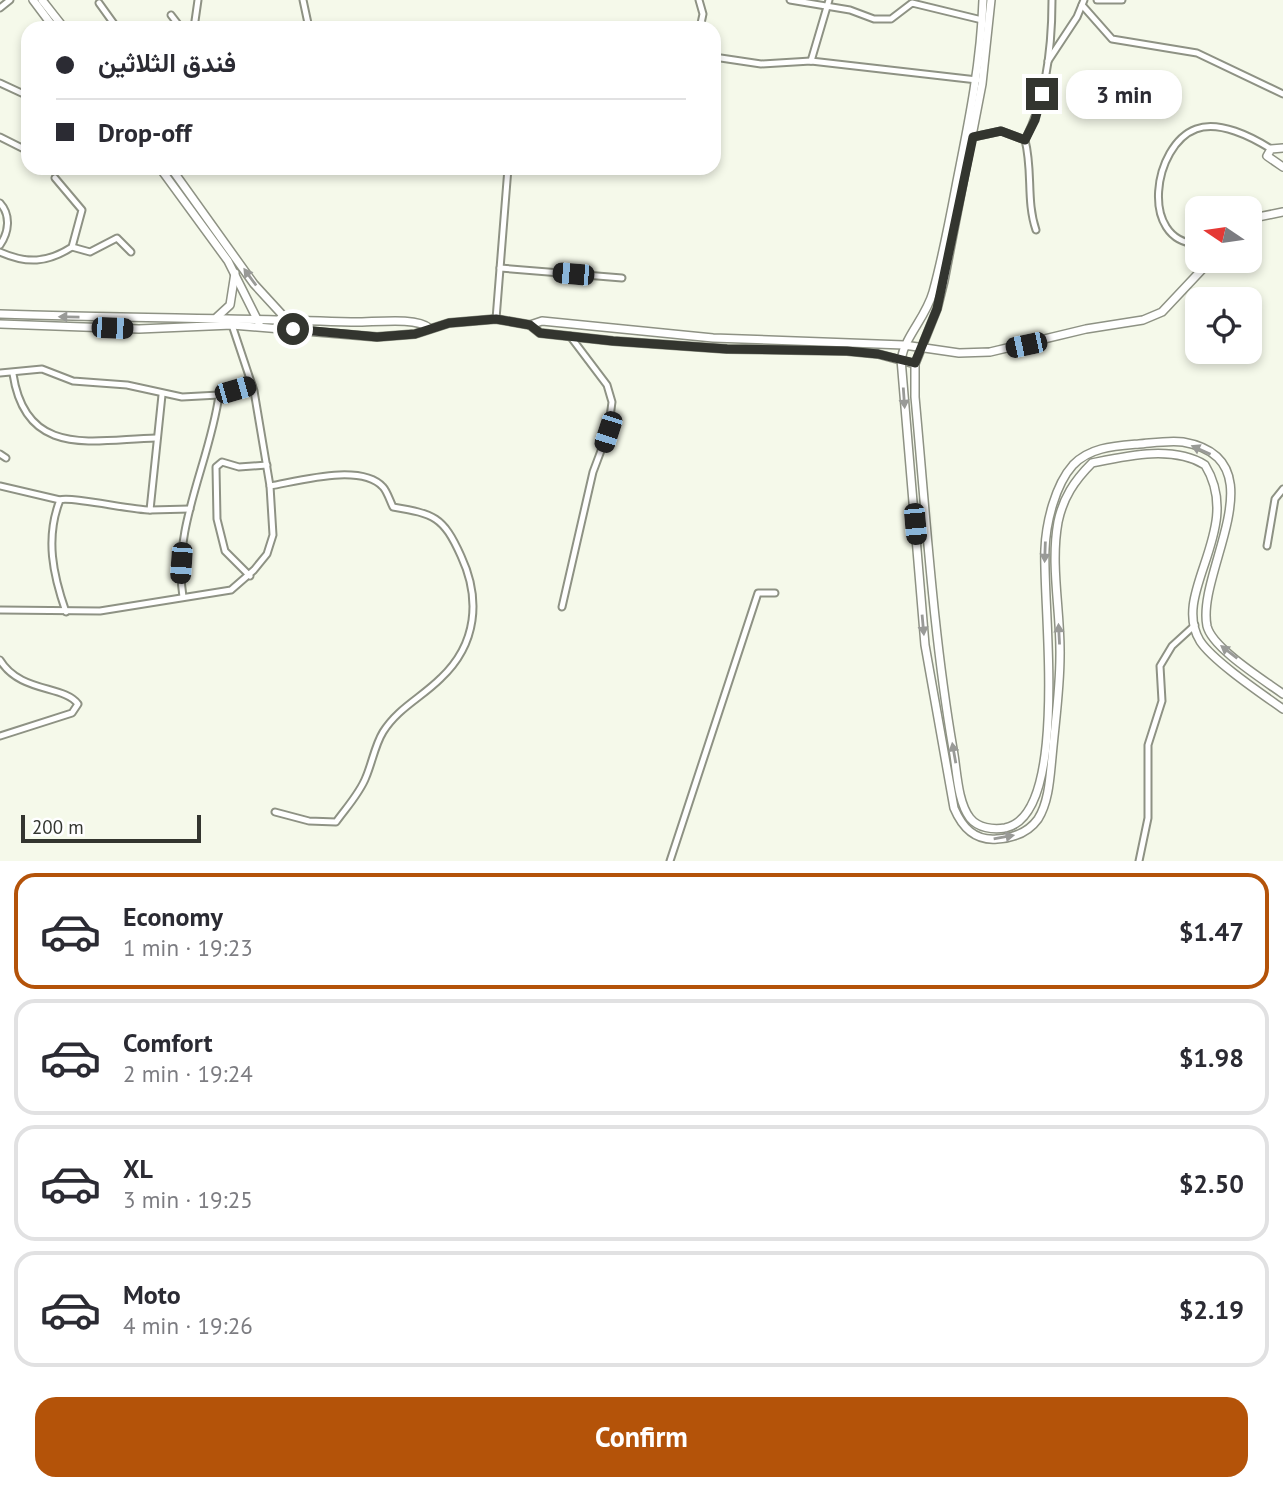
<!DOCTYPE html>
<html lang="en">
<head>
<meta charset="utf-8">
<style>
	body { margin:0; font-family:"PT Sans",Vazirmatn,sans-serif; background:#f2f2f3; color:#2b2b33; height:100vh; display:flex; flex-direction:column; font-size:26px; white-space:nowrap }
	* { box-sizing:border-box; margin:0 }
	p { font-size:23px; color:#7c7c81 }
	.icon { flex:none; width:38px; height:38px; fill:none; stroke:currentColor; stroke-width:2; stroke-linecap:round; stroke-linejoin:round }
	.map { position:relative; height:861px; overflow:hidden }
	.details { display:flex; flex-direction:column; background:#fff; flex:1 }
	.details>* { flex:none }
	.banner { position:absolute; left:21px; top:21px; width:700px; height:154px; border-radius:21px; box-shadow:0 4px 10px #0003; display:grid; align-content:center; height:154px; padding:0 35px; background:#fff }
	.needle { width:46px; rotate:283deg }
	.tools { position:absolute; left:1185px; top:196px; display:grid; gap:14px }
	.tools a { display:grid; place-items:center; width:77px; height:77px; border-radius:14px; background:#fff; box-shadow:0 4px 10px #0003; font-size:35px }
	.scale { position:absolute; left:21px; bottom:18px; width:180px; box-sizing:border-box; padding-left:7px; border:4px solid #33352f; border-top:0; font-size:19px; line-height:24px; white-space:nowrap; color:#33352f; -webkit-text-stroke:5px #fff; paint-order:stroke }
	.end { position:absolute; width:32px; height:32px; margin:-16px; border:9px solid #33352f; background:#fff; box-shadow:0 0 0 4px #fff }
	.from { border-radius:50% }
	.bubble { position:absolute; height:49px; border-radius:21px; background:#fff; box-shadow:0 4px 10px #0003; font-size:23px; font-weight:700; line-height:49px; text-align:center }
	.car { position:absolute; width:21px; height:42px; margin:-21px -10px; border-radius:9px; box-shadow:0 0 5px 2px #0007; background:linear-gradient(#222 24%,#8ab4d8 0 40%,#222 0 76%,#8ab4d8 0 86%,#222 0) }
	.banner b { display:flex; align-items:center; gap:24px; height:66px; font-size:26px }
	.banner b+b { border-top:2px solid #e1e1e2 }
	.banner i { width:18px; height:18px; background:#2b2b33 }
	ul { padding:12px 0 0; list-style:none }
	li { display:flex; align-items:center; gap:21px; height:116px; margin:0 14px 10px; padding:0 21px; border:4px solid #e1e1e2; border-radius:21px }
	li div { flex:1 }
	li b { display:block; font-size:26px }
	li em { font-style:normal; font-weight:700 }
	li.selected { border-color:#b45309 }
	li>.icon { width:63px; height:63px; stroke-width:1.5 }
	.button { display:flex; gap:14px; margin-top:auto; padding:14px 35px }
	.button a { flex:1; height:80px; border-radius:21px; background:#b45309; color:#fff; font-size:28px; font-weight:700; line-height:80px; text-align:center }
	.map>svg:first-child { display:block }
</style>
</head>
<body>
<div class="map">
<svg width="1283" height="861" viewBox="0 0 1283 861">
	<rect width="100%" height="100%" fill="#f5f9ea"/>
	<g fill="none" stroke-linecap="round" stroke-linejoin="round">
		<g stroke="#8e9284" stroke-width="9">
			<g id="street">
				<path d="M 303,0 L 309,28"/>
				<path d="M 699,0 L 703,14 L 700,28"/>
				<path d="M 790,0 L 850,10 L 874,19 L 891,19 L 912,3 L 982,20"/>
				<path d="M 1097,0 L 1122,0"/>
				<path d="M 99,3 L 117,28"/>
				<path d="M 1082,5 L 1112,39 L 1197,53 L 1283,94"/>
				<path d="M 0,8 L 10,0"/>
				<path d="M 171,15 L 181,28"/>
				<path d="M 194,28 L 198,0"/>
				<path d="M 714,57 L 761,64 L 811,61 L 977,80"/>
				<path d="M 811,61 L 829,0"/>
				<path d="M 1048,61 L 1077,17 L 1084,0"/>
				<path d="M 0,83 L 28,96"/>
				<path d="M 0,137 L 28,151"/>
				<path d="M 969,138 L 1001,131 L 1025,140 C 1033,171 1026,201 1036,230"/>
				<path d="M 1025,140 C 1046,99 1052,46 1052,0"/>
				<path d="M 0,203 C 11,215 9,232 0,245"/>
				<path d="M 1197,244 C 1139,241 1153,145 1196,129 C 1219,120 1252,137 1271,149"/>
				<path d="M 72,247 L 90,252 L 117,238 L 131,252"/>
				<path d="M 0,252 C 27,264 47,263 72,247 L 82,210 L 55,178"/>
				<path d="M 500,268 L 622,278"/>
				<path d="M 496,319 L 508,168"/>
				<path d="M 0,373 L 42,369 L 73,381 L 127,385 L 182,397 L 219,395 L 252,385"/>
				<path d="M 13,374 C 26,460 95,439 156,438"/>
				<path d="M 162,395 L 150,510 L 190,509"/>
				<path d="M 0,454 L 6,458"/>
				<path d="M 0,486 L 60,500"/>
				<path d="M 270,486 C 299,481 361,463 383,487 C 387,491 390,501 393,507 C 434,514 443,516 461,556 C 481,599 477,644 441,678 C 421,698 398,708 383,732 C 375,745 372,763 366,777 C 360,793 346,808 336,822 L 309,821 L 275,812"/>
				<path d="M 1267,546 L 1275,499 L 1283,489"/>
				<path d="M 250,576 L 225,551 L 217,519 L 216,467 L 222,462 L 239,467 L 267,465"/>
				<path d="M 183,597 C 172,527 210,462 219,395"/>
				<path d="M 562,607 L 593,472 L 608,432 L 612,402 L 607,385 L 570,336"/>
				<path d="M 0,610 L 100,611 L 231,590 L 254,570 L 267,554 L 273,535 L 270,486 L 254,391 L 231,322"/>
				<path d="M 66,612 C 53,575 45,538 60,500 C 69,496 132,510 150,510"/>
				<path d="M 0,660 C 20,693 64,685 78,704 L 72,713 L 0,736"/>
				<path d="M 670,861 L 758,593 L 775,593"/>
				<path d="M 1139,861 L 1148,818 L 1148,745 L 1162,701 L 1160,666 L 1172,646 L 1195,625"/>
			</g>
		</g>
		<g stroke="#8e9284" stroke-width="10">
			<g id="secondary">
				<path d="M 33,0 L 54,28"/>
				<path d="M 42,0 L 64,28"/>
				<path d="M 983,0 C 981,62 969,121 957,181 C 950,218 943,256 933,292 C 926,317 906,335 901,359 L 925,645 L 954,808 C 962,827 974,841 997,839 C 1013,838 1028,833 1038,819 C 1049,802 1050,776 1052,757 C 1055,723 1060,689 1060,656 C 1061,612 1050,566 1058,522 C 1063,498 1074,481 1092,463 C 1126,456 1173,445 1205,465 C 1245,530 1170,592 1200,641 C 1213,661 1262,694 1283,709"/>
				<path d="M 991,0 L 982,84 L 944,281 L 937,309 L 915,364 L 915,397 C 926,515 933,633 953,749 C 957,769 957,801 970,818 C 978,828 993,830 1005,828 C 1071,815 1042,602 1045,549 C 1046,523 1055,485 1073,465 C 1090,447 1115,446 1139,444 C 1152,443 1170,440 1183,442 C 1281,459 1196,572 1207,626 C 1212,648 1264,680 1283,694"/>
				<path d="M 1283,148 L 1271,149 L 1267,156 L 1283,167"/>
				<path d="M 160,168 L 228,261 L 259,323"/>
				<path d="M 171,168 L 254,284 L 287,320"/>
				<path d="M 1250,222 L 1253,218 L 1283,212"/>
				<path d="M 0,314 C 117,318 234,318 351,322 C 370,323 416,316 429,328"/>
				<path d="M 217,317 L 230,305 L 235,273"/>
				<path d="M 0,324 L 139,329 L 232,325 L 377,337 L 415,334 L 449,323 L 496,319 L 530,325 L 540,333 L 613,341 L 727,349 L 847,351 L 878,354 L 915,364"/>
				<path d="M 530,325 L 542,321 L 713,338 L 904,345 L 959,353 L 990,352 L 1086,329 L 1143,320 L 1162,312 L 1210,261"/>
			</g>
		</g>
		<use href="#street" stroke="#fff" stroke-width="5"/>
		<use href="#secondary" stroke="#fff" stroke-width="7"/>
	</g>
	<defs><path id="oneway-solid" d="M-6-.8H1V-3.2L6.5 0L1 3.2V.8H-6Z" transform="scale(1.75)"/></defs>
	<g fill="#999a97">
		<use href="#oneway-solid" transform="translate(250 277) rotate(-126)"/>
		<use href="#oneway-solid" transform="translate(69 317) rotate(-179)"/>
		<use href="#oneway-solid" transform="translate(904 398) rotate(86)"/>
		<use href="#oneway-solid" transform="translate(1201 450) rotate(-156)"/>
		<use href="#oneway-solid" transform="translate(1045 552) rotate(92)"/>
		<use href="#oneway-solid" transform="translate(923 625) rotate(85)"/>
		<use href="#oneway-solid" transform="translate(1059 634) rotate(-93)"/>
		<use href="#oneway-solid" transform="translate(1229 652) rotate(-142)"/>
		<use href="#oneway-solid" transform="translate(954 753) rotate(-100)"/>
		<use href="#oneway-solid" transform="translate(1004 837) rotate(-10)"/>
	</g>
	<g fill="none" stroke-linecap="round" stroke-linejoin="round">
		<path stroke="#33352f" stroke-width="9" d="M 293,329 L 377,337 L 415,334 L 449,323 L 496,319 L 530,325 L 540,333 L 613,341 L 727,349 L 847,351 L 878,354 L 915,363 L 937,309 L 973,137 L 1001,131 L 1025,140 L 1035,120 L 1042,94"/>
	</g>
</svg>
<div class="tools">
<a><svg class="needle" viewBox="-14 -14 28 28"><path d="M0-13l5 13h-10z" fill="#e53935"/><path d="M0 13l5-13h-10z" fill="#7c7c81"/></svg></a>
<a><svg class="icon" aria-label="locate" viewBox="0 0 24 24"><circle cx="12" cy="12" r="6"/><path d="M12 2v4M12 18v4M2 12h4M18 12h4"/></svg></a>
</div>
<div class="scale">200 m</div>
<i class="end from" style="left:293px;top:329px"></i>
<i class="end" style="left:1042px;top:94px"></i>
<div class="bubble" style="left:1066px;top:70px;width:116px">3 min</div>
<i class="car" style="left:573px;top:274px;rotate:275deg"></i>
<i class="car" style="left:112px;top:328px;rotate:92deg"></i>
<i class="car" style="left:1026px;top:345px;rotate:258deg"></i>
<i class="car" style="left:235px;top:390px;rotate:74deg"></i>
<i class="car" style="left:608px;top:432px;rotate:198deg"></i>
<i class="car" style="left:915px;top:524px;rotate:175deg"></i>
<i class="car" style="left:181px;top:563px;rotate:184deg"></i>
<div class="banner">
<b><i class="from"></i>فندق الثلاثين</b>
<b><i></i>Drop-off</b>
</div>
</div>
<section class="details">
<ul>
<li class="selected"><svg class="icon" aria-label="car" viewBox="0 0 24 24"><path d="M5 17H2v-5l4-1 3-4h7l3 4 3 1v5h-3M9 17h6M6 11h13"/><circle cx="7" cy="17" r="2"/><circle cx="17" cy="17" r="2"/></svg><div><b>Economy</b><p>1 min · 19:23</p></div><em>$1.47</em></li>
<li><svg class="icon" aria-label="car" viewBox="0 0 24 24"><path d="M5 17H2v-5l4-1 3-4h7l3 4 3 1v5h-3M9 17h6M6 11h13"/><circle cx="7" cy="17" r="2"/><circle cx="17" cy="17" r="2"/></svg><div><b>Comfort</b><p>2 min · 19:24</p></div><em>$1.98</em></li>
<li><svg class="icon" aria-label="car" viewBox="0 0 24 24"><path d="M5 17H2v-5l4-1 3-4h7l3 4 3 1v5h-3M9 17h6M6 11h13"/><circle cx="7" cy="17" r="2"/><circle cx="17" cy="17" r="2"/></svg><div><b>XL</b><p>3 min · 19:25</p></div><em>$2.50</em></li>
<li><svg class="icon" aria-label="car" viewBox="0 0 24 24"><path d="M5 17H2v-5l4-1 3-4h7l3 4 3 1v5h-3M9 17h6M6 11h13"/><circle cx="7" cy="17" r="2"/><circle cx="17" cy="17" r="2"/></svg><div><b>Moto</b><p>4 min · 19:26</p></div><em>$2.19</em></li>
</ul>
<div class="button"><a>Confirm</a></div>
</section>
</body>
</html>
